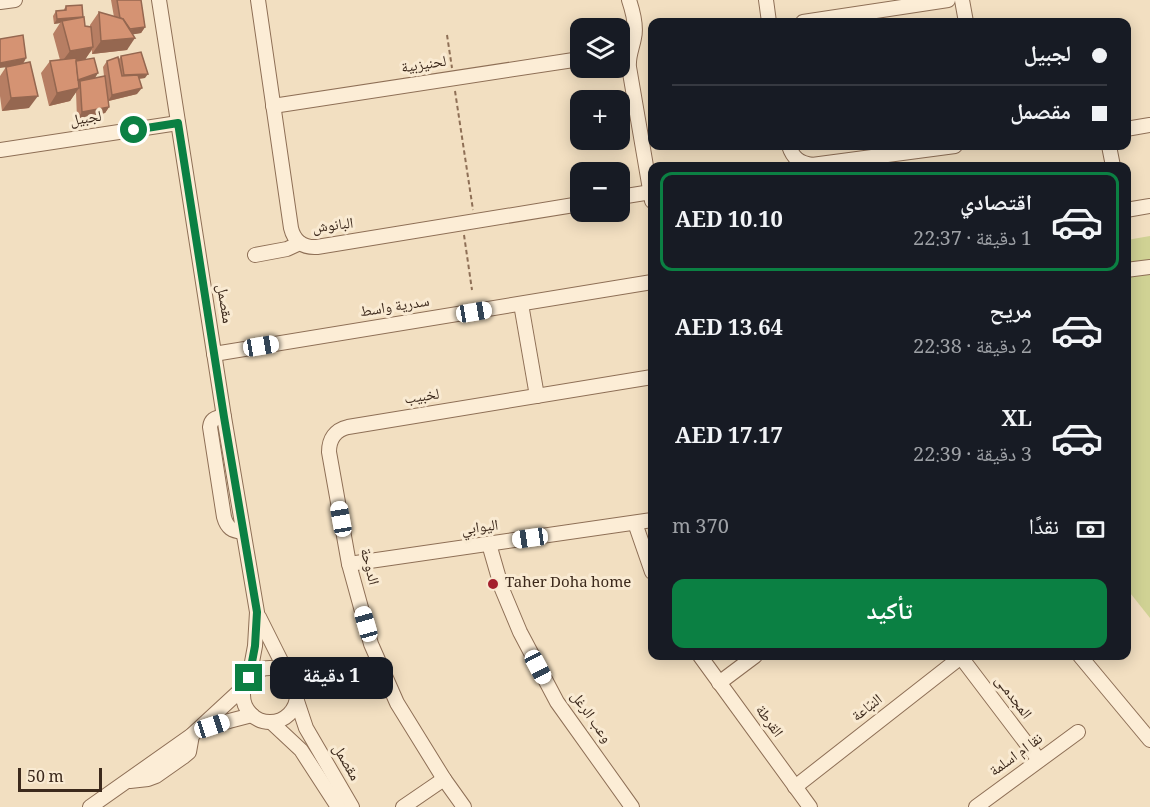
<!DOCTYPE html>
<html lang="ar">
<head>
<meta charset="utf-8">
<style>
	body { margin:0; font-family:Georgia,"Noto Naskh Arabic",serif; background:#242831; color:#f1f3f6; direction:rtl; height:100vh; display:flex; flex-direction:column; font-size:22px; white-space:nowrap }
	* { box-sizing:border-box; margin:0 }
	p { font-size:20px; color:#9ea1a6 }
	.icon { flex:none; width:33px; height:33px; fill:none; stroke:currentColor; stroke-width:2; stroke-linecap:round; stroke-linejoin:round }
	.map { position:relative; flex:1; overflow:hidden; direction:ltr }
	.side { position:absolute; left:648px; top:162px; width:483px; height:498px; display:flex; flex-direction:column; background:#171b24; border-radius:12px; box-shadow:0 3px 15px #0003; direction:rtl }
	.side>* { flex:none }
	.hud { position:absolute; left:648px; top:18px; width:483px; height:132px; border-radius:12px; box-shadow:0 3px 15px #0003; direction:rtl; display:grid; align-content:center; height:132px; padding:0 24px; background:#171b24 }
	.tools { position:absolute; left:570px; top:18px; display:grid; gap:12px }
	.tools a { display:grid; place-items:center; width:60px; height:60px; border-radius:12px; background:#171b24; box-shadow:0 3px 15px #0003; font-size:30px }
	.scale { position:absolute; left:18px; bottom:15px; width:84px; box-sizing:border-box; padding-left:6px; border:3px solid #3c291c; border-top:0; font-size:16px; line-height:21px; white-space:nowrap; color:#3c291c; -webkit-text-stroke:4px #f9ead2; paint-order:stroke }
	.end { position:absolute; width:27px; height:27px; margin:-14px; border:8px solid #0b8043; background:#fff; box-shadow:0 0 0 3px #fff }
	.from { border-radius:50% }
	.bubble { position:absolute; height:42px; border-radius:12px; background:#171b24; box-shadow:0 3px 15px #0003; font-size:20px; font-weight:800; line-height:42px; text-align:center; direction:rtl }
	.car { position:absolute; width:18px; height:36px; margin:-18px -9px; border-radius:8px; box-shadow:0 0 4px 2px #0007; background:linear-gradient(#fff 24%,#345 0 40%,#fff 0 76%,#345 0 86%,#fff 0) }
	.hud b { display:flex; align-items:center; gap:21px; height:57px; font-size:22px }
	.hud b+b { border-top:2px solid #363941 }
	.hud i { width:15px; height:15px; background:#f1f3f6 }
	ul { padding:10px 0 0; list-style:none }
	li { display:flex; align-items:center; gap:18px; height:99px; margin:0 12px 9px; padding:0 12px; border:3px solid transparent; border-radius:12px }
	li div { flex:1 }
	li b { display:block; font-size:22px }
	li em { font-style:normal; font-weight:800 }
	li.selected { border-color:#0b8043 }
	li>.icon { width:54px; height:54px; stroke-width:1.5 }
	.pay { display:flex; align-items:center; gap:15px; height:66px; padding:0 24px; font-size:22px }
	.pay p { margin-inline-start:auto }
	.button { display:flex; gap:12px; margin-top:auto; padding:12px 24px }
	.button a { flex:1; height:69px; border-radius:12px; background:#0b8043; color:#fff; font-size:24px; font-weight:800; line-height:69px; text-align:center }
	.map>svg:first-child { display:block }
</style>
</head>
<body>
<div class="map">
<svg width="1150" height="807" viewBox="0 0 1150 807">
	<rect width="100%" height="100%" fill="#f2dfc1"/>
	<path fill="#d0d294" d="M 1150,236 L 1150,618 L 1127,589 L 1127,240 Z"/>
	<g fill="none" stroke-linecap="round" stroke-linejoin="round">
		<g stroke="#8e6f56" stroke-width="16">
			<g id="minor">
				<path d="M 159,0 L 224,417 L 257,612 L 255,646 L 249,678"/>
				<path d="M 258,0 L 291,228 C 294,241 303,248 317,247 L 580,204"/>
				<path d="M 629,0 C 633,12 637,26 634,38 C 632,49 628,56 629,67 L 652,201"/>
				<path d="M 766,0 L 769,22"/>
				<path d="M 962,0 L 966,22"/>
				<path d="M 0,2 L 15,0"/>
				<path d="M 803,22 L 948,0"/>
				<path d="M 273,106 L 580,59"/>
				<path d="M 1126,129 L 1150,125"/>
				<path d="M 789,146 C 793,158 799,163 812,165 L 955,146"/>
				<path d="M 1109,146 L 1113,166"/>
				<path d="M 0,150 L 178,123"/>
				<path d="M 620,197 L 651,192"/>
				<path d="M 1126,210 L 1150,206"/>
				<path d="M 255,255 L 287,249 L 300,243"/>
				<path d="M 1126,270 L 1150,267"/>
				<path d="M 521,304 L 537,396"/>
				<path d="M 214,354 L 652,282"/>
				<path d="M 224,417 C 216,417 211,419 210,427 L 224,517 C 227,528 232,531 243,532"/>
				<path d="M 635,523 L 652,572"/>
				<path d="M 489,544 L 502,589 L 520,632 L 557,702 L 632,807"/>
				<path d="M 349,564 L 652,520"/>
				<path d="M 259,617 L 287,673"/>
				<path d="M 700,656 L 810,807"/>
				<path d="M 960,656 L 1039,760"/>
				<path d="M 1080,656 L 1150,740"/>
				<circle cx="270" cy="695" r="27"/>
				<path d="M 719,683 L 755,656"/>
				<path d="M 297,701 L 306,728 L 352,807"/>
				<path d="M 271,722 L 301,750 L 338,807"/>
				<path d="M 202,730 L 229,721 L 252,715"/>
				<path d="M 130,781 L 148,779 L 156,776 L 183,757 L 189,752 L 192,735"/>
				<path d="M 795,787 L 961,657"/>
				<path d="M 90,807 L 192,735 L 244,687"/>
				<path d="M 403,807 L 444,779"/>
				<path d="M 464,807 L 444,779 L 397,703 L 371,644 L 349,564 L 329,452 C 329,439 335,430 348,427 L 652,377"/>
				<path d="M 976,807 L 1078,732"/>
			</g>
		</g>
		<g stroke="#8e6f56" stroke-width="2" stroke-dasharray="4.5 3" stroke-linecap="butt">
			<path d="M 447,35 L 452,68"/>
			<path d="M 455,91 L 473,210"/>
			<path d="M 464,235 L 472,290"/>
		</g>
		<use href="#minor" stroke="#fcedd6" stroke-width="14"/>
	</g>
	<g fill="#b77e63">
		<path d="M 111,0 L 141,0 L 145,27 L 141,33 L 133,34 L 127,50 L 92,54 L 92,50 L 85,59 L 95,78 L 104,76 L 103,67 L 107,61 L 119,59 L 121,56 L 145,78 L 139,79 L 137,94 L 109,101 L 109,107 L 105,113 L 77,119 L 76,92 L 70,101 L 49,106 L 41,73 L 50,61 L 60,60 L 53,34 L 60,23 L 54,24 L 53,16 L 56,11 L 63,11 L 66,6 L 83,17 L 85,26 L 90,27 L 90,25 L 99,12 L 114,17 Z"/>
		<path d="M 26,58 L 23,64 L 29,108 L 2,111 L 0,96 L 0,76 L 6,67 Z"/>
	</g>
	<g fill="#956750">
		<path d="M 83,18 L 62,21 L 60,23 L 54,24 L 57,19 Z"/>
		<path d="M 145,27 L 141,33 L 118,37 L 123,31 Z"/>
		<path d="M 135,38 L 127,50 L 92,54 L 101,41 Z"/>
		<path d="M 93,47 L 85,60 L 61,63 L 70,51 Z"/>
		<path d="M 26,58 L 22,65 L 0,68 L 0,63 Z"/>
		<path d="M 98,73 L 95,78 L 80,81 L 79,83 L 71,85 L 74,81 Z"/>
		<path d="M 148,74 L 145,78 L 121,80 L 124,75 Z"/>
		<path d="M 79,88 L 70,101 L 49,106 L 57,93 Z"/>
		<path d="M 142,88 L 137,94 L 108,101 L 112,95 Z"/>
		<path d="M 38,96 L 29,108 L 2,111 L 11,98 Z"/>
		<path d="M 109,107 L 105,113 L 77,119 L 82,112 Z"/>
	</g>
	<g fill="#d59373" stroke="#956750" stroke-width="1.5">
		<path d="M 117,0 L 141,0 L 145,27 L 130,29 L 123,19 L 120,18 Z"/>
		<path d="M 82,5 L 83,17 L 57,19 L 56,11 L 66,10 L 66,6 Z"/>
		<path d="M 99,12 L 123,19 L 135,38 L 101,41 Z"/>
		<path d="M 84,17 L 85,26 L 91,27 L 93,47 L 70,51 L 62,21 Z"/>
		<path d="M 23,35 L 26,58 L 0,63 L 0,39 Z"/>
		<path d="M 141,52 L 148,74 L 124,75 L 121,56 Z"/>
		<path d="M 118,57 L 122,76 L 138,75 L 142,88 L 112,95 L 107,61 Z"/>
		<path d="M 76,58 L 79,88 L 57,93 L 50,61 Z"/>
		<path d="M 94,58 L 98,73 L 78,80 L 76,61 Z"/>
		<path d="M 30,62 L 38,96 L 11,98 L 6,67 Z"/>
		<path d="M 105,76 L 109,107 L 82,112 L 80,81 Z"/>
	</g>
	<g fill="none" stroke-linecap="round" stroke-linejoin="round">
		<path stroke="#0b8043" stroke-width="8" d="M 134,130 L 178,123 L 224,417 L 257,612 L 255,646 L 249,678"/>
	</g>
	<circle fill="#a4202d" stroke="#f9ead2" stroke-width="2" cx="493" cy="584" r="6"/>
	<g text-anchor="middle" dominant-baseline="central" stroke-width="6" stroke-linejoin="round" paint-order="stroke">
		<g font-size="15" fill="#3c291c" stroke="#f9ead2">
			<text transform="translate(424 66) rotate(-9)">لحنيزبية</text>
			<text transform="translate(86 120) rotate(-9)">لجبيل</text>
			<text transform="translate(333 227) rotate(-7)">البانوش</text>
			<text transform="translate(223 304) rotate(81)">مقصمل</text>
			<text transform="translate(395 308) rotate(-9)">سدرية واسط</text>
			<text transform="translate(422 398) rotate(-9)">لخبيب</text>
			<text transform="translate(480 529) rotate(-8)">اليوابي</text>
			<text transform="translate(368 567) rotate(76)">الدوحة</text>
			<text transform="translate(1012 698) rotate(53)">المجدمـى</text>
			<text transform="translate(868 709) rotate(-38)">النبّاعة</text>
			<text transform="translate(590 718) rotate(55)">وعب الرغل</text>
			<text transform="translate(768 722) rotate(54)">القرطة</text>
			<text transform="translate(1017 756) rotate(-36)">نقا ام اسلمة</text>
			<text transform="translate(345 763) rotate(60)">مقصمل</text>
		</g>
		<g font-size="15" fill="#3c291c" stroke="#f9ead2" text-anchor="start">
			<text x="505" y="584">Taher Doha home</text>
		</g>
	</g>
</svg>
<div class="tools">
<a><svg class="icon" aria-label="layers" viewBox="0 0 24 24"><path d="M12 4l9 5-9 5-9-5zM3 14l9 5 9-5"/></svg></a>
<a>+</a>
<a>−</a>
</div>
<div class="scale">50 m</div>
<i class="end from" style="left:134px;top:130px"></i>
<i class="end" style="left:249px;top:678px"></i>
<div class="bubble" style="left:270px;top:657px;width:123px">1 دقيقة</div>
<i class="car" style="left:474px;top:312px;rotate:81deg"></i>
<i class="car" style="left:261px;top:346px;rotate:81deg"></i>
<i class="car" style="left:341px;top:519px;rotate:350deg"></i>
<i class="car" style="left:530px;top:538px;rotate:262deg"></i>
<i class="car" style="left:366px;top:624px;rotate:344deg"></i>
<i class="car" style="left:538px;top:667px;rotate:152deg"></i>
<i class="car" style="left:212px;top:726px;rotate:72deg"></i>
<div class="hud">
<b><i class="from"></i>لجبيل</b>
<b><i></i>مقصمل</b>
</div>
<section class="side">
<ul>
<li class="selected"><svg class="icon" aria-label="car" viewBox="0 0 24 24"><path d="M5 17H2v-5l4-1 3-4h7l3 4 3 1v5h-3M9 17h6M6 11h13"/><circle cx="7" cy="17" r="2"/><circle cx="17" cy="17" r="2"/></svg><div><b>اقتصادي</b><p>1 دقيقة · 22:37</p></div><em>AED 10.10</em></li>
<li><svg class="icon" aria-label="car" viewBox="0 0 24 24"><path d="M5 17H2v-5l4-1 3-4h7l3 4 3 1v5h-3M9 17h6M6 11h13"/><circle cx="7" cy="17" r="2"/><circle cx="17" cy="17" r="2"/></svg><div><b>مريح</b><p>2 دقيقة · 22:38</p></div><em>AED 13.64</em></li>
<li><svg class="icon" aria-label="car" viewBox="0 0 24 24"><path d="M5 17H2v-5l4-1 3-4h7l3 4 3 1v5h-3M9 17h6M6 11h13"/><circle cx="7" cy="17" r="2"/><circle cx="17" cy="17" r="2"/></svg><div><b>XL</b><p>3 دقيقة · 22:39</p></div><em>AED 17.17</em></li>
</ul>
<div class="pay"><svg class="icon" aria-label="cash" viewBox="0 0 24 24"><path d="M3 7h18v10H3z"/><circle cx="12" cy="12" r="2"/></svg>نقدًا<p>370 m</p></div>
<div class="button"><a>تأكيد</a></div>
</section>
</div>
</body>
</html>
